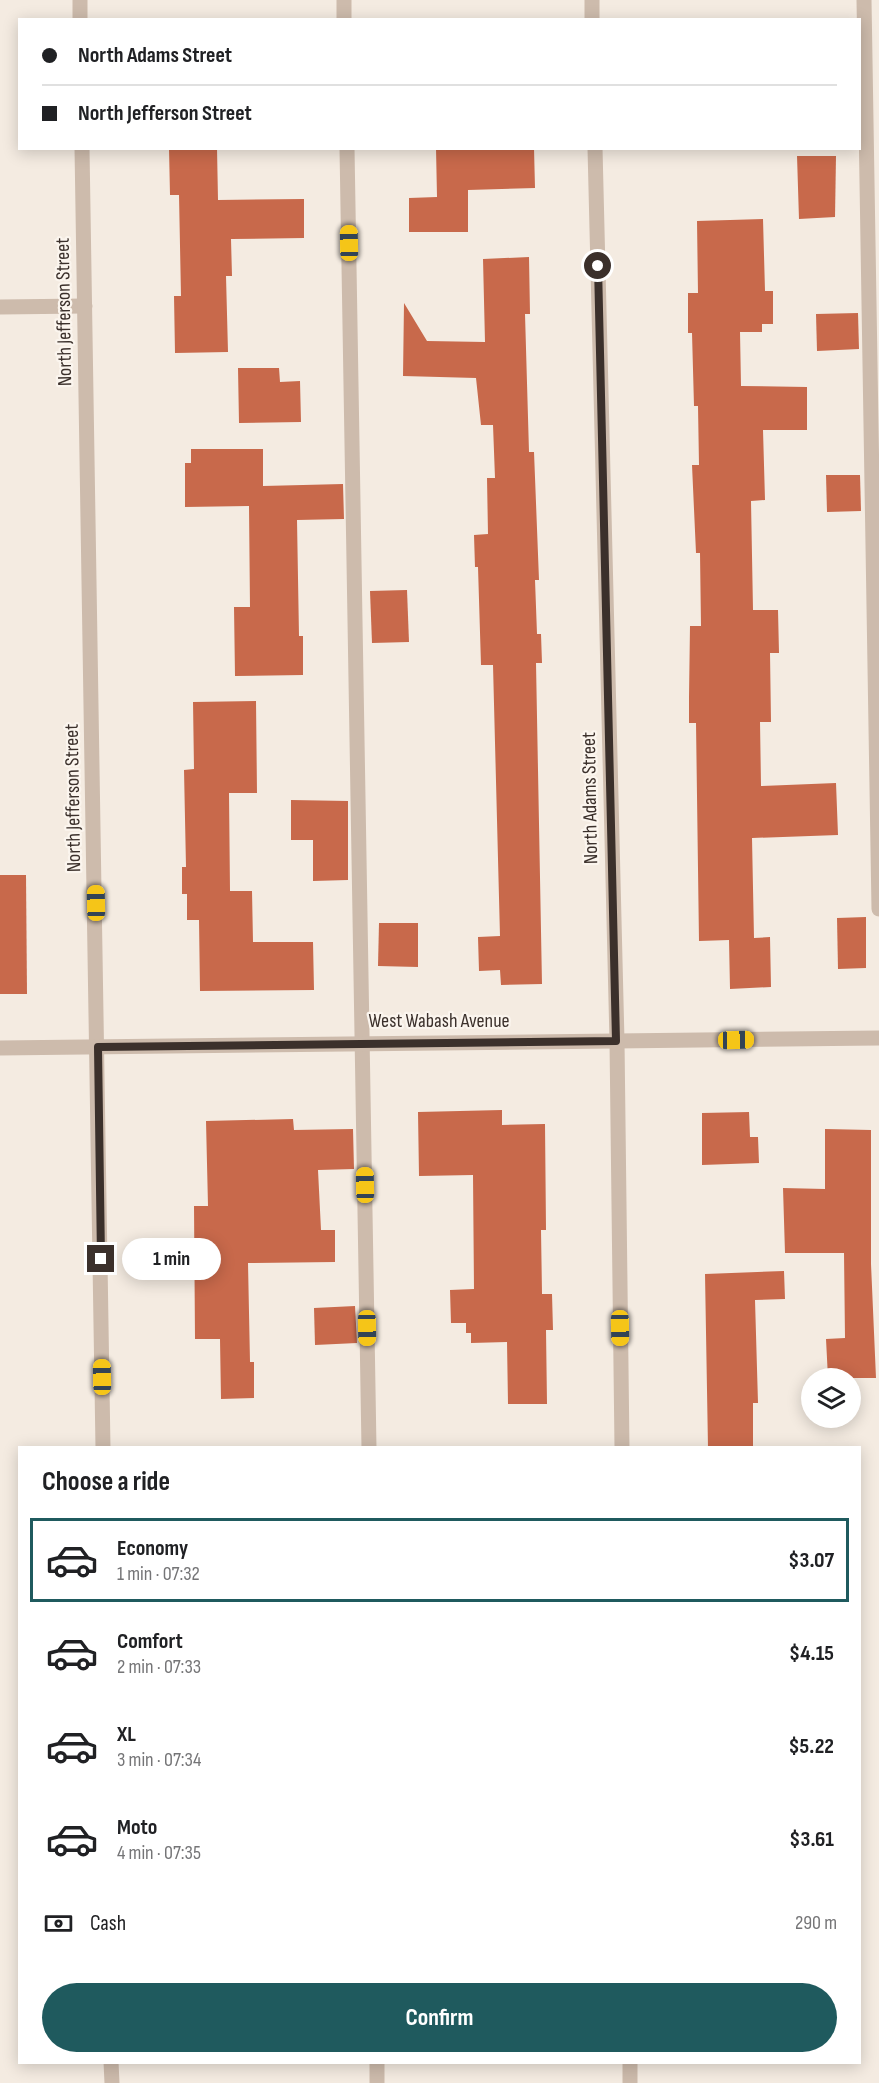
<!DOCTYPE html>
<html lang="en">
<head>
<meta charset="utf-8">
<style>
	body { margin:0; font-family:"Sofia Sans Condensed",sans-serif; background:#f6f6f6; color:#202124; height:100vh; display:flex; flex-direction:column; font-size:22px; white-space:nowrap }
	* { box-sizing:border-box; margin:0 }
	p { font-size:20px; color:#757577 }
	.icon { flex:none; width:33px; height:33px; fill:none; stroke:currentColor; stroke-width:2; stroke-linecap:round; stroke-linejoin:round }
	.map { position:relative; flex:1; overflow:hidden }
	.panel { position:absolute; left:18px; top:1446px; width:843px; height:618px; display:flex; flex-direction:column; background:#fff; border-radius:0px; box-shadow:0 3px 15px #0003 }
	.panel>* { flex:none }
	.top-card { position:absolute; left:18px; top:18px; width:843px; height:132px; border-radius:0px; box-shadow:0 3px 15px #0003; display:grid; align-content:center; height:132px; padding:0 24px; background:#fff }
	.buttons { position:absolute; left:801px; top:1368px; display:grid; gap:12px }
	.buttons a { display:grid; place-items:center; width:60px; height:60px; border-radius:50%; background:#fff; box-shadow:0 3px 15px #0003; font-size:30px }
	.end { position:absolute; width:27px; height:27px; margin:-14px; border:8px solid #3b302b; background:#fff; box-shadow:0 0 0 3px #fff }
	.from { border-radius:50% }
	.bubble { position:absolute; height:42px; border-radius:21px; background:#fff; box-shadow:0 3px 15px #0003; font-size:20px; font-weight:700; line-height:42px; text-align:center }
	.car { position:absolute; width:18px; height:36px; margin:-18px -9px; border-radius:8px; box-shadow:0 0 4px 2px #0007; background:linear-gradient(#f5c518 24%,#345 0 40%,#f5c518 0 76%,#345 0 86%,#f5c518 0) }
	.top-card b { display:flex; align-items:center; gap:21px; height:57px; font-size:22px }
	.top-card b+b { border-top:2px solid #e0e0e0 }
	.top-card i { width:15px; height:15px; background:#202124 }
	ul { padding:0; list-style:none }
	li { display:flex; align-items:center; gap:18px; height:84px; margin:0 12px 9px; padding:0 12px; border:3px solid transparent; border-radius:0px }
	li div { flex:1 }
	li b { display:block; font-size:22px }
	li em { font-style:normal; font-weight:700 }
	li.active { border-color:#1f5a5e }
	li>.icon { width:54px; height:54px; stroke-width:1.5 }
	h2 { padding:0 24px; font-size:27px; line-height:72px }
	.pay { display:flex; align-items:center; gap:15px; height:66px; padding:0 24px; font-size:22px }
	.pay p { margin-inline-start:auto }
	.action { display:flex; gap:12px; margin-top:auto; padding:12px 24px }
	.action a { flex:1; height:69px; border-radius:36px; background:#1f5a5e; color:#fff; font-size:24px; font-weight:700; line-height:69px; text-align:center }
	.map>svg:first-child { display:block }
</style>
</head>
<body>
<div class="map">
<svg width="879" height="2083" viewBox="0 0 879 2083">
	<rect width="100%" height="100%" fill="#f4ebe1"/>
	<g fill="#c8694b">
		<path d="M 169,148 L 217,148 L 218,200 L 304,199 L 304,238 L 231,239 L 232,276 L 226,276 L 228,352 L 175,353 L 174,296 L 181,296 L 179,195 L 170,195 Z"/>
		<path d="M 436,148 L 534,148 L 535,188 L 468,190 L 468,232 L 409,232 L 409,198 L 437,197 Z"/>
		<path d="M 797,156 L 836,156 L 835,217 L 799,219 Z"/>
		<path d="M 763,219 L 765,291 L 773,291 L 773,324 L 762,324 L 762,332 L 740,332 L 741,386 L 807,387 L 807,430 L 763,430 L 765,500 L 751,501 L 753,610 L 778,610 L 779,653 L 770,653 L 771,722 L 760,722 L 761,786 L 836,783 L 838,835 L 752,838 L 754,938 L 770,937 L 771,987 L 730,989 L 729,940 L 699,941 L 696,723 L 689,723 L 689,697 L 690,626 L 701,626 L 700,553 L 696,553 L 692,465 L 699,465 L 698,406 L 694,406 L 692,333 L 688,333 L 688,293 L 698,293 L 697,221 Z"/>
		<path d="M 529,257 L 530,314 L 525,314 L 529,452 L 534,452 L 539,580 L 535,580 L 537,634 L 541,634 L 542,663 L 536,663 L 542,984 L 501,985 L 500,970 L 479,971 L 478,937 L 500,936 L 493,665 L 481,665 L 478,567 L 475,567 L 474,535 L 488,534 L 487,478 L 495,478 L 493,425 L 481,425 L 476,378 L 403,376 L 404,303 L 427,341 L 485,342 L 483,259 Z"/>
		<path d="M 858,313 L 859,349 L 817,351 L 816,314 Z"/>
		<path d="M 238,368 L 279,368 L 280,382 L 300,381 L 301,422 L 239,423 Z"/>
		<path d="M 191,449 L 263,449 L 263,486 L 343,484 L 344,519 L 297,520 L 299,636 L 303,636 L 303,675 L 235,676 L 234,607 L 250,607 L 249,506 L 185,507 L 185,463 L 191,463 Z"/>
		<path d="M 826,475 L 860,475 L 861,511 L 827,512 Z"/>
		<path d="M 407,590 L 409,642 L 372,643 L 370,591 Z"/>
		<path d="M 256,701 L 257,793 L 229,793 L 230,891 L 252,891 L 253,942 L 313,942 L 314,990 L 200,991 L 199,920 L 187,920 L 187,894 L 182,894 L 182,867 L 186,867 L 184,770 L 194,769 L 193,702 Z"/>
		<path d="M 291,800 L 348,801 L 348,880 L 313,881 L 313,840 L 291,840 Z"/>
		<path d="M 0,875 L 26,875 L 27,994 L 0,994 Z"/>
		<path d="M 866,917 L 866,968 L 838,969 L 837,918 Z"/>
		<path d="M 379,923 L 418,923 L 418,967 L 378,966 Z"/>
		<path d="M 502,1110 L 502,1125 L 545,1124 L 546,1230 L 541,1230 L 542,1294 L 552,1294 L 553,1330 L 546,1330 L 547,1404 L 508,1404 L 507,1342 L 471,1343 L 471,1333 L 466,1333 L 466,1323 L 451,1323 L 450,1290 L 474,1289 L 473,1175 L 419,1176 L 418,1112 Z"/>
		<path d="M 749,1112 L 750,1137 L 758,1137 L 759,1163 L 702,1165 L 702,1113 Z"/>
		<path d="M 293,1119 L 294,1130 L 353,1129 L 354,1169 L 318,1170 L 321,1230 L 335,1230 L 335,1262 L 248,1263 L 250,1362 L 254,1362 L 254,1398 L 221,1399 L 220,1339 L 195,1339 L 194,1206 L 208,1206 L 206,1121 Z"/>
		<path d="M 825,1129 L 871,1130 L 871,1264 L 876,1378 L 828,1378 L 826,1339 L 845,1338 L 844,1253 L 785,1253 L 783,1188 L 825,1189 Z"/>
		<path d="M 784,1271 L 785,1299 L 755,1300 L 758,1403 L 753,1403 L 753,1448 L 708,1448 L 705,1274 Z"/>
		<path d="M 355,1306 L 357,1343 L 315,1345 L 314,1308 Z"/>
	</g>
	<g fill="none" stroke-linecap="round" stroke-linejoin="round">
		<g stroke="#cdbbac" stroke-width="15">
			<path d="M 344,0 L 344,20"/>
			<path d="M 864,0 L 879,909"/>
			<path d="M 347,148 L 369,1448"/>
			<path d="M 0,307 L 85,306"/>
			<path d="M 377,2062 L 377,2083"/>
		</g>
		<g stroke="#cdbbac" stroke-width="15">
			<path d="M 80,0 L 80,20"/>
			<path d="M 592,0 L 592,20"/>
			<path d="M 82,148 L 103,1448"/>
			<path d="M 595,148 L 617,1041 L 622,1448"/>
			<path d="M 0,1048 L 879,1038"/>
			<path d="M 111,2062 L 112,2083"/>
			<path d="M 630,2062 L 630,2083"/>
		</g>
	</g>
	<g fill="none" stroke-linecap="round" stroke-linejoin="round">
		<path stroke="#3b302b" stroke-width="8" d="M 101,1259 L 98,1047 L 616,1041 L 598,266"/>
	</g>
	<g text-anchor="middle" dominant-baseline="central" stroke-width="4.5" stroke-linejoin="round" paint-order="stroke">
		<g font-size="20" fill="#3b302b" stroke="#fbf5ee">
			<text transform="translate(64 312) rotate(-91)">North Jefferson Street</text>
			<text transform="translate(73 798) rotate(-91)">North Jefferson Street</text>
			<text transform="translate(590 798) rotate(-91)">North Adams Street</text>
			<text x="439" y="1021">West Wabash Avenue</text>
		</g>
	</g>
</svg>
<div class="buttons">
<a><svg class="icon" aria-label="layers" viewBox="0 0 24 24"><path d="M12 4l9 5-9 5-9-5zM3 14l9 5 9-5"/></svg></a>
</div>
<i class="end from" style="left:598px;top:266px"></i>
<i class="end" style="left:101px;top:1259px"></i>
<div class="bubble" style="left:122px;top:1238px;width:99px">1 min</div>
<i class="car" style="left:349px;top:243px;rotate:359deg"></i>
<i class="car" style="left:96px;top:903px;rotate:359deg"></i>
<i class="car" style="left:736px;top:1040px;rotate:89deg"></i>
<i class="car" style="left:365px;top:1185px;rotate:359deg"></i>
<i class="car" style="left:367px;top:1328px;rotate:179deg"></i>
<i class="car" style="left:620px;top:1328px;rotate:179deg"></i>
<i class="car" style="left:102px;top:1377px;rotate:359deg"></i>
<div class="top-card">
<b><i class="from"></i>North Adams Street</b>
<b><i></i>North Jefferson Street</b>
</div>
<section class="panel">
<h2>Choose a ride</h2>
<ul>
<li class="active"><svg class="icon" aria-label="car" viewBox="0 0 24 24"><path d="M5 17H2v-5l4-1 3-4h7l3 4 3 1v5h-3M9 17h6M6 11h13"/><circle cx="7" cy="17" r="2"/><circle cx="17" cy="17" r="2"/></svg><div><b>Economy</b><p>1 min · 07:32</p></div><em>$3.07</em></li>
<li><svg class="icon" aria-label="car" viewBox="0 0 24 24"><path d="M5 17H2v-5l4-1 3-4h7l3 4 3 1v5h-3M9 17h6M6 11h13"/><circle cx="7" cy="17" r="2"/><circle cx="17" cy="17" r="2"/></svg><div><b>Comfort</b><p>2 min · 07:33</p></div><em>$4.15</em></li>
<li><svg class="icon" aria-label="car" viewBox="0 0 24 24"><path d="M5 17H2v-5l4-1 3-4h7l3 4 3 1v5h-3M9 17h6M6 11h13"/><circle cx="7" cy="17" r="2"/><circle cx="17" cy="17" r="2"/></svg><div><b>XL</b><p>3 min · 07:34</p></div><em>$5.22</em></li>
<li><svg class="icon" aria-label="car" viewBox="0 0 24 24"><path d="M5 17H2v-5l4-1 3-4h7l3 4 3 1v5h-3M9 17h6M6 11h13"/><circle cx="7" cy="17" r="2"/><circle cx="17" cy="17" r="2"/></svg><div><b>Moto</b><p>4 min · 07:35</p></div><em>$3.61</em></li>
</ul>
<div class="pay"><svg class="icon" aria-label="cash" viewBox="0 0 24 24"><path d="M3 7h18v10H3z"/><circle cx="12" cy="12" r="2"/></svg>Cash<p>290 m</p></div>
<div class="action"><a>Confirm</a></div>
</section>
</div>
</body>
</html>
